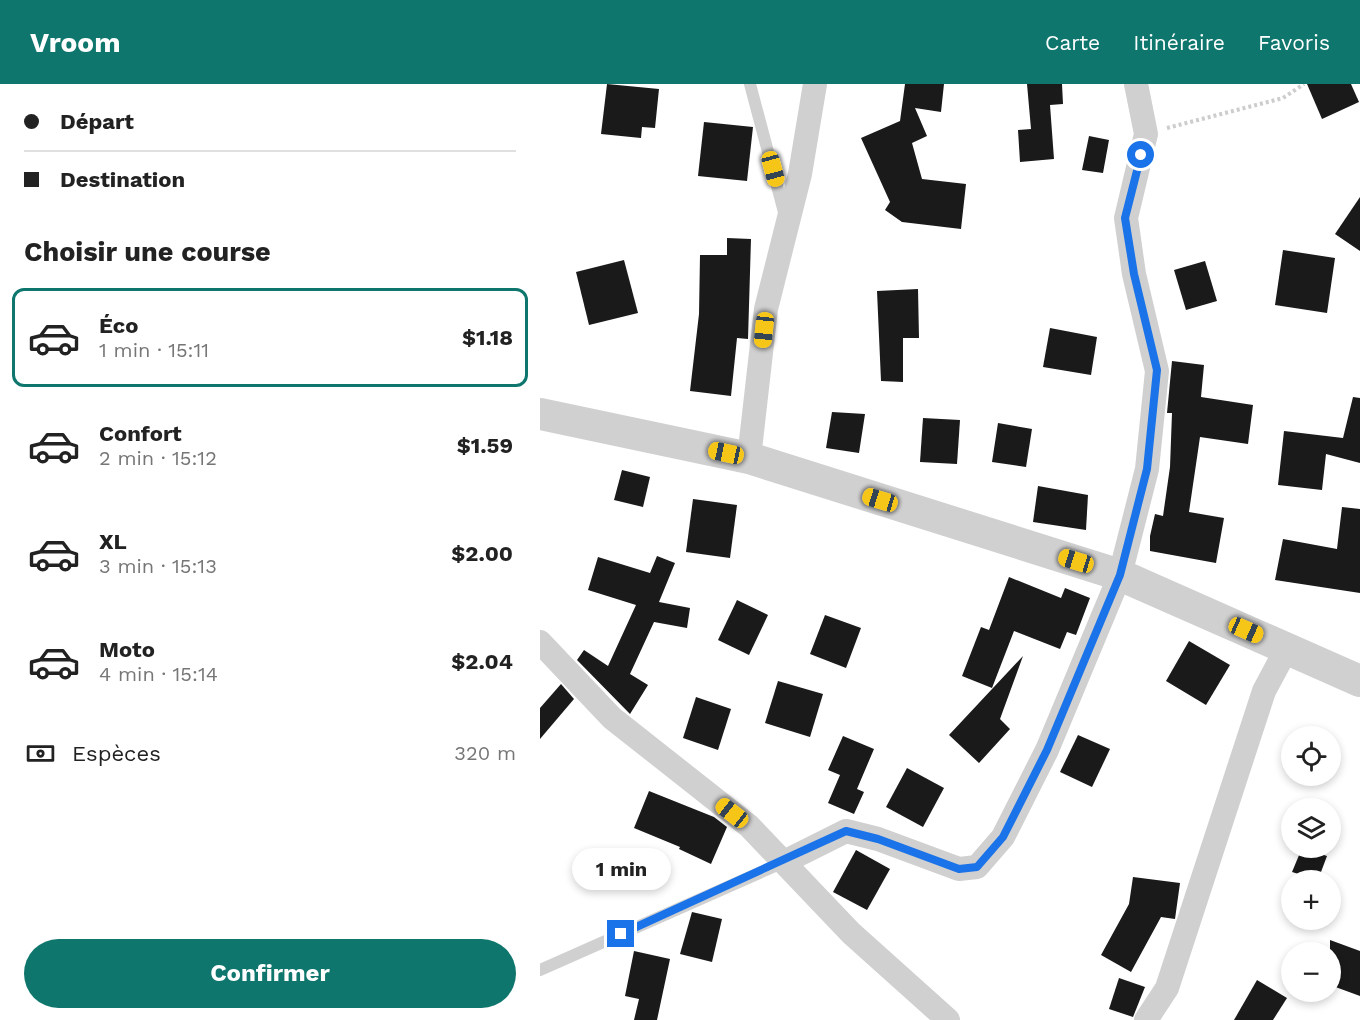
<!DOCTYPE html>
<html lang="fr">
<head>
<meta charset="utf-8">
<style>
	body { margin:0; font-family:"Work Sans",sans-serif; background:#f6f6f6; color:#222; height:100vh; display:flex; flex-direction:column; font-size:22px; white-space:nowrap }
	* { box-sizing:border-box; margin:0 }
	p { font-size:20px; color:#767676 }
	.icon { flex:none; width:33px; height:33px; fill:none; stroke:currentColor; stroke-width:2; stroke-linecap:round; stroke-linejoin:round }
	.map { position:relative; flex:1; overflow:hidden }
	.side { display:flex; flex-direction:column; background:#fff; width:540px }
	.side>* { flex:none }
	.banner { display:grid; align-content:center; height:132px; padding:0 24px; background:#fff }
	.controls { position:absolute; left:741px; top:642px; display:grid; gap:12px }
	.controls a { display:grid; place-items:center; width:60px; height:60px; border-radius:50%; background:#fff; box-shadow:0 3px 9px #0003; font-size:30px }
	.end { position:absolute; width:27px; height:27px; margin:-14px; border:8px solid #1a73e8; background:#fff; box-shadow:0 0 0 3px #fff }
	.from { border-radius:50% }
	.bubble { position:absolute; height:42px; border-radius:21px; background:#fff; box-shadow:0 3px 9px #0003; font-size:20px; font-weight:700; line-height:42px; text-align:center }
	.car { position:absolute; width:18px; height:36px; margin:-18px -9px; border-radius:8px; box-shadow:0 0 4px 2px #0007; background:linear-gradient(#f5c518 24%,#345 0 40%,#f5c518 0 76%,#345 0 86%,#f5c518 0) }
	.banner b { display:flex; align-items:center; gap:21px; height:57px; font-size:22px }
	.banner b+b { border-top:2px solid #e0e0e0 }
	.banner i { width:15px; height:15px; background:#222 }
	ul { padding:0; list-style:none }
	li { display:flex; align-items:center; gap:18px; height:99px; margin:0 12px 9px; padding:0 12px; border:3px solid transparent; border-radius:12px }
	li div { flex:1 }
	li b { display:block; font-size:22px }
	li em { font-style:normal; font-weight:700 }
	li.selected { border-color:#0f766e }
	li>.icon { width:54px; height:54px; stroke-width:1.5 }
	h2 { padding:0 24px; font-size:27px; line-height:72px }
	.pay { display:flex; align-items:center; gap:15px; height:66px; padding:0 24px; font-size:22px }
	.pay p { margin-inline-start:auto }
	.button { display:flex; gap:12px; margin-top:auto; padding:12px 24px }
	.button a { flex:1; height:69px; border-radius:36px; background:#0f766e; color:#fff; font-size:24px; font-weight:700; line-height:69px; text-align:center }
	header { display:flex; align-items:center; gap:36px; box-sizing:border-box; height:84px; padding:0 30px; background:#0f766e; color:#fff }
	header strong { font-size:28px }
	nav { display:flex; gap:33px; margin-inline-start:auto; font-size:21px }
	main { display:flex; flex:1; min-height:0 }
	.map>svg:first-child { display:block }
</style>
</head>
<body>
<header>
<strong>Vroom</strong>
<nav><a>Carte</a><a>Itinéraire</a><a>Favoris</a></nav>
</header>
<main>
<section class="side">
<div class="banner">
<b><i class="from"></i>Départ</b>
<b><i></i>Destination</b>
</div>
<h2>Choisir une course</h2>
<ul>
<li class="selected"><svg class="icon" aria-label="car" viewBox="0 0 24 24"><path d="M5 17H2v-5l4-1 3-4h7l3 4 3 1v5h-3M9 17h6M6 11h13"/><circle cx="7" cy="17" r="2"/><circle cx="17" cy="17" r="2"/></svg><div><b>Éco</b><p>1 min · 15:11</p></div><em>$1.18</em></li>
<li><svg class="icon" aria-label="car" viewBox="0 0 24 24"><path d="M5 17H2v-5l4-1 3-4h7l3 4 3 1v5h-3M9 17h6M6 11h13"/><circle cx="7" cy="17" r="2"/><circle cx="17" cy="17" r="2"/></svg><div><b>Confort</b><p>2 min · 15:12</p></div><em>$1.59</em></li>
<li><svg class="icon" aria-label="car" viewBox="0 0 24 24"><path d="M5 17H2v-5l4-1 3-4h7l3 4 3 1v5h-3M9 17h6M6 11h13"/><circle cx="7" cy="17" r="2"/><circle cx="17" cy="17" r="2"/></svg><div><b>XL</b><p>3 min · 15:13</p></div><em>$2.00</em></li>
<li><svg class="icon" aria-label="car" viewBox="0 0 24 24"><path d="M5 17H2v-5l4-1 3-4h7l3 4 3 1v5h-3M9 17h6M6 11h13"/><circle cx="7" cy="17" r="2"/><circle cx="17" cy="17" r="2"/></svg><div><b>Moto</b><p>4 min · 15:14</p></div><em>$2.04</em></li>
</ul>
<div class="pay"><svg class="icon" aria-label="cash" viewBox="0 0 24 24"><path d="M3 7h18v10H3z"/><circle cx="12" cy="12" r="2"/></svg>Espèces<p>320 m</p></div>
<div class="button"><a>Confirmer</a></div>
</section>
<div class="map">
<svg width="820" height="936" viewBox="0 0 820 936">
	<rect width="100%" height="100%" fill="#fff"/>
	<g fill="#1a1a1a">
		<path d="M 67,0 L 119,5 L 115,44 L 102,43 L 101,54 L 61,50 Z"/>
		<path d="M 365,0 L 404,0 L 401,28 L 375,24 L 387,52 L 372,59 L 382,95 L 426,100 L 421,145 L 362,138 L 345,126 L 350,118 L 321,54 L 360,37 Z"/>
		<path d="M 487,0 L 522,0 L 523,20 L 510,21 L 514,75 L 480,78 L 478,46 L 491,45 Z"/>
		<path d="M 767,0 L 811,0 L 819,18 L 782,35 Z"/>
		<path d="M 164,38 L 213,43 L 207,97 L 158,92 Z"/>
		<path d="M 549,52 L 569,56 L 563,89 L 542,86 Z"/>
		<path d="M 820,113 L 820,167 L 795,150 Z"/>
		<path d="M 187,154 L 211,155 L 208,255 L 197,254 L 191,312 L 150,307 L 159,230 L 160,171 L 187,171 Z"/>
		<path d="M 743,166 L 795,174 L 787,229 L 735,221 Z"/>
		<path d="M 84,176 L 98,229 L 49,241 L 36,188 Z"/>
		<path d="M 665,177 L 677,217 L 646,226 L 634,186 Z"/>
		<path d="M 378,205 L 379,254 L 363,254 L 363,298 L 341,297 L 337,207 Z"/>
		<path d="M 510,244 L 557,253 L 551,291 L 503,283 Z"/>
		<path d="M 632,277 L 664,281 L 661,313 L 713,321 L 708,360 L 660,353 L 649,428 L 684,434 L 676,479 L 610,467 L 610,452 L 615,430 L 623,432 L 630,383 L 632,329 L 627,329 Z"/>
		<path d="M 813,313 L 820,314 L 820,379 L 786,370 L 782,406 L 738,401 L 744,347 L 803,354 Z"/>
		<path d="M 292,328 L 325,330 L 319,369 L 286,364 Z"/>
		<path d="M 383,334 L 420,336 L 417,380 L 380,378 Z"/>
		<path d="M 458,339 L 492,345 L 486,383 L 452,378 Z"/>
		<path d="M 82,386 L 110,393 L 103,423 L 74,416 Z"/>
		<path d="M 498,402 L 548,411 L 546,446 L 493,438 Z"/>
		<path d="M 153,415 L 197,421 L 190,474 L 146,468 Z"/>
		<path d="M 802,423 L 820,425 L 820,509 L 735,496 L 743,455 L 797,465 Z"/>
		<path d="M 117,472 L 135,479 L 119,518 L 150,524 L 147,544 L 114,538 L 90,590 L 108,601 L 90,630 L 37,576 L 44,566 L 68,582 L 96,521 L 48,506 L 58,473 L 110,489 Z"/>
		<path d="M 469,493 L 521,514 L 525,504 L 550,514 L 536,551 L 527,548 L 520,565 L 474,547 L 452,604 L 422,592 L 441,543 L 449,546 Z"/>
		<path d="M 197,516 L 228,531 L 209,571 L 178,556 Z"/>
		<path d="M 285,531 L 321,544 L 306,584 L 270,570 Z"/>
		<path d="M 649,557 L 690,581 L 666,621 L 626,597 Z"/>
		<path d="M 483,572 L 460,635 L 470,645 L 439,679 L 409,651 Z"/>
		<path d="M 238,597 L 283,610 L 270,653 L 225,639 Z"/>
		<path d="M 21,600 L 34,615 L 0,655 L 0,624 Z"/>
		<path d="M 156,613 L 191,625 L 178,666 L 143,654 Z"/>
		<path d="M 538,651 L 570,665 L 552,703 L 520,688 Z"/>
		<path d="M 303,652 L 334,665 L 317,705 L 324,708 L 314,730 L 288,719 L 300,691 L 288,686 Z"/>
		<path d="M 367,684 L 404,704 L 383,743 L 346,723 Z"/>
		<path d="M 109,707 L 174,733 L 187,743 L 171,780 L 139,765 L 140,763 L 94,744 Z"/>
		<path d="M 762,764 L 787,772 L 778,796 L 752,788 Z"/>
		<path d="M 316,766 L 350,785 L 327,826 L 293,808 Z"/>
		<path d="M 593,793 L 640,799 L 635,835 L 621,833 L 591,888 L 561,871 L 589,820 Z"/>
		<path d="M 152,828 L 182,835 L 172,878 L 140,870 Z"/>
		<path d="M 790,856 L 820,867 L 820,912 L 790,901 Z"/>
		<path d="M 94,867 L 130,875 L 117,936 L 94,936 L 99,915 L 85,912 Z"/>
		<path d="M 579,894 L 605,903 L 593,933 L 569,925 Z"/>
		<path d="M 717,896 L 747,914 L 733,936 L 694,936 Z"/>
	</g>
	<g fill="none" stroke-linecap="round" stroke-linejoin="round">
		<path stroke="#cdcdcd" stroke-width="4" stroke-dasharray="3 3" stroke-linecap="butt" d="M 627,44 L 743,14 L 764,0"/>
		<g stroke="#d0d0d0" stroke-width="12">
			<path d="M 210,0 L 245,132"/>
			<path d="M 0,886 L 244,778"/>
		</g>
		<g stroke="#d0d0d0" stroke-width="24">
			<path d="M 209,374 L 226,225 L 260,90 L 275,0"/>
			<path d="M 0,558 L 72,634 L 209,742 L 311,849 L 408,936"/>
			<path d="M 244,778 L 306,747 L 338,755 L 419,785 L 437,783 L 463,753 L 507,666 L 580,491 L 607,385 L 617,287 L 594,190 L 586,134 L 606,50 L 596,0"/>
			<path d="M 606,936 L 627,904 L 724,607 L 747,564"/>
		</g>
		<path stroke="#d0d0d0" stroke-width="32" d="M 0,330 L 209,374 L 580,491 L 820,597"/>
	</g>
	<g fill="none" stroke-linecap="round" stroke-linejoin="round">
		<path stroke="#1a73e8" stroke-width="8" d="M 81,850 L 306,747 L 338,755 L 419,785 L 437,783 L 463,753 L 507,666 L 580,491 L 607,385 L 617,286 L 594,190 L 585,134 L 601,71"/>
	</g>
</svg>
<div class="controls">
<a><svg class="icon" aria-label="locate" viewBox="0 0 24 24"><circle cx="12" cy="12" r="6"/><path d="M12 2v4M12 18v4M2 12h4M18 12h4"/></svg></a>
<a><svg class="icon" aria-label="layers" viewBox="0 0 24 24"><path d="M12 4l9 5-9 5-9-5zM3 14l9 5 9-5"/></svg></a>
<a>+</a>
<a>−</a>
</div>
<i class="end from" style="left:601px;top:71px"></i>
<i class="end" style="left:81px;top:850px"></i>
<div class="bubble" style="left:32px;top:764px;width:99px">1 min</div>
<i class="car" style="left:233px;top:85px;rotate:165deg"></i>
<i class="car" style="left:224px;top:246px;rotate:186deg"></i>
<i class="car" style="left:186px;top:369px;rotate:282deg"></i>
<i class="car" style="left:340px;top:416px;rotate:287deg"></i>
<i class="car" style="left:536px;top:477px;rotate:287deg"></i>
<i class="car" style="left:706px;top:546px;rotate:114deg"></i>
<i class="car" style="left:192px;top:729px;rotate:308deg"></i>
</div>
</main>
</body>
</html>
